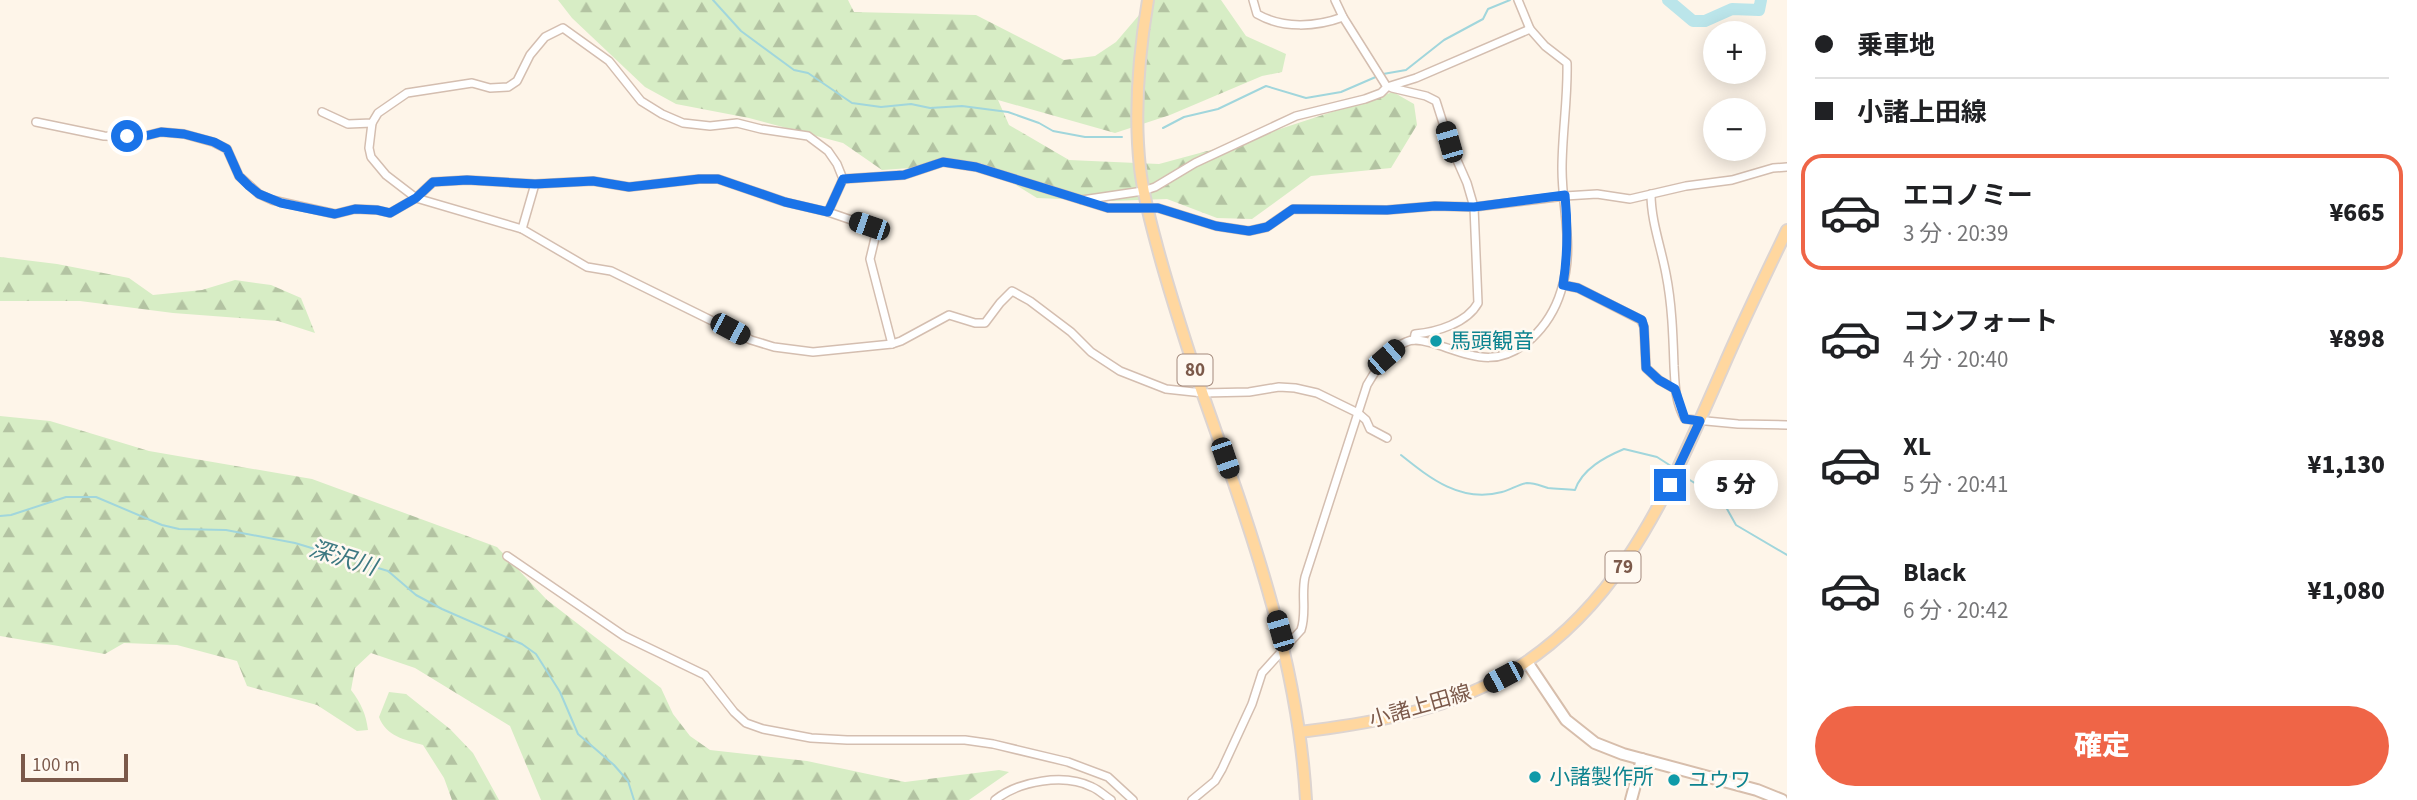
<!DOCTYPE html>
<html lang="ja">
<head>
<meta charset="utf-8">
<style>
	body { margin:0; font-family:"Source Sans 3","Noto Sans JP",sans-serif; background:#f2f2f2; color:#202124; height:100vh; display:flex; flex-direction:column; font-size:26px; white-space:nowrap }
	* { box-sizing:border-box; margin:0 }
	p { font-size:23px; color:#757577 }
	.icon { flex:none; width:38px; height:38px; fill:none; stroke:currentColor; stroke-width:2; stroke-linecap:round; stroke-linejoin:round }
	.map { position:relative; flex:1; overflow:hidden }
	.side { display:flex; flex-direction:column; background:#fff; width:630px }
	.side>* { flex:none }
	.hud { display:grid; align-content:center; height:154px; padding:0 28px; background:#fff }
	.tools { position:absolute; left:1703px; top:21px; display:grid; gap:14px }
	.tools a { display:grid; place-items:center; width:63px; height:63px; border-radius:50%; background:#fff; box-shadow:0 4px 18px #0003; font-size:35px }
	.scale { position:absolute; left:21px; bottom:18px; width:107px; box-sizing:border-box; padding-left:7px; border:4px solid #7b594a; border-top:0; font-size:19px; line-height:24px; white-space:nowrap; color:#7b594a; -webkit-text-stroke:5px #fff9f1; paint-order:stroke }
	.end { position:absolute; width:32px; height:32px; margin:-16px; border:9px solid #1a73e8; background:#fff; box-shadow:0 0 0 4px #fff }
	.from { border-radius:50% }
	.bubble { position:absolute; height:49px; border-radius:24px; background:#fff; box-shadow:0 4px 18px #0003; font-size:23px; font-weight:800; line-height:49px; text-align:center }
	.car { position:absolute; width:21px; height:42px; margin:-21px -10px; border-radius:9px; box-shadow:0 0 5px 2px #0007; background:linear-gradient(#222 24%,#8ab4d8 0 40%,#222 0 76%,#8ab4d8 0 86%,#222 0) }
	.hud b { display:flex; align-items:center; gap:24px; height:66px; font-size:26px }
	.hud b+b { border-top:2px solid #e0e0e0 }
	.hud i { width:18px; height:18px; background:#202124 }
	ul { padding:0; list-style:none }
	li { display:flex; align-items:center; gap:21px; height:116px; margin:0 14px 10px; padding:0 14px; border:4px solid transparent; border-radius:21px }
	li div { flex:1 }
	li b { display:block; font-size:26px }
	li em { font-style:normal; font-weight:800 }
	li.active { border-color:#ef6547 }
	li>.icon { width:63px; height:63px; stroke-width:1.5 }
	.cta { display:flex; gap:14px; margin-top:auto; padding:14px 28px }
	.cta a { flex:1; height:80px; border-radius:42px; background:#ef6547; color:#fff; font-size:28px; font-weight:800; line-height:80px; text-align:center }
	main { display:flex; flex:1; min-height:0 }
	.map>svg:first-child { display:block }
</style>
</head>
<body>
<main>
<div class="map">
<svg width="1787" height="800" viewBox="0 0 1787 800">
	<defs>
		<pattern id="forest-firs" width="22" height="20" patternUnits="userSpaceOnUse" patternTransform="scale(1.75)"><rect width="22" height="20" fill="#d7edc5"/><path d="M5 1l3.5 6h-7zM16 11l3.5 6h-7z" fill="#b3c3a2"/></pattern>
	</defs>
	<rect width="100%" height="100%" fill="#fef5e9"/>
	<g fill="url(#forest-firs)">
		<path d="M 558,0 L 848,0 L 854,12 L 976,15 L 1064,60 L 1095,56 L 1116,42 L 1152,0 L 1221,0 L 1246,36 L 1286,54 L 1282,72 L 1262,76 L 1170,115 L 1115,133 L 998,100 L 1009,125 L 1069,160 L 1159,164 L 1237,143 L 1393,92 L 1414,104 L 1417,125 L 1391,168 L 1311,176 L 1252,219 L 1217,218 L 1167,199 L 1112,201 L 1037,198 L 981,163 L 882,170 L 843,143 L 749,118 L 676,104 L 645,87 L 572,18 Z"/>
		<path d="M 0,257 L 57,264 L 129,278 L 153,295 L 202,290 L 235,280 L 271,285 L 301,298 L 315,333 L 278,321 L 173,313 L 80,301 L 0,301 Z"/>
		<path d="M 0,416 L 50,421 L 149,451 L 312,479 L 497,547 L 547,600 L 661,688 L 673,714 L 690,736 L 710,750 L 807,761 L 905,782 L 999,770 L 1009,772 L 969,800 L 541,800 L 510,726 L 415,668 L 371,653 L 355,668 L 351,690 C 361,703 366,714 368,730 L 357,731 L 317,705 L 247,686 L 237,661 L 177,645 L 124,643 L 105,654 L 0,636 Z"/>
		<path d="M 389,692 L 406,694 L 450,729 L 473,753 L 499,800 L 452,800 L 444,778 L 423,745 C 405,740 386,736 379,717 Z"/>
	</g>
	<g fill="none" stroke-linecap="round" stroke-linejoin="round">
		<g stroke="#a1d6dc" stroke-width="2">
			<path d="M 713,0 L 741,31 L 794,70 L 808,73 L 852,103 L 881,107 L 911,104 L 930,108 L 962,106 L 1008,112 L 1039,123 L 1053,131 L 1085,137 L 1122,137"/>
			<path d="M 1383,74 L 1406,70 L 1444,40 L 1483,19 L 1488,9 L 1510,0"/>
			<path d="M 1163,128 L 1184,117 L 1218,109 L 1266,86 L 1306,98 L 1341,92 L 1378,76"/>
			<path d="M 1401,455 C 1431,479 1461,503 1502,492 C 1511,490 1518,484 1527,483 C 1535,483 1541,486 1548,488 C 1557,489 1566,489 1575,490 C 1582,469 1605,457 1624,449 L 1657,457 L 1671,466"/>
			<path d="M 1685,477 L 1722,500 L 1736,525 L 1787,555"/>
			<path d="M 0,516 L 11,515 L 66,497 L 96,497 L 162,525 L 179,529 L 226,530 L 295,543 L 388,571 L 416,595 L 442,609 L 522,644 L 536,654 L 560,692 L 578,734 L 614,765 L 628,781 L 634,800"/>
		</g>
		<path stroke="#bbe5ea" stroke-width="12" d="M 1668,0 L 1693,21 L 1705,21 L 1732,9 L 1759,10 L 1761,0"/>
		<g stroke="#d4beb0" stroke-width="10">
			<g id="street">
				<path d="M 1253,0 L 1257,14 C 1283,29 1316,27 1343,17"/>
				<path d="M 1335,0 L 1343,17 L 1387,87"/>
				<path d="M 1392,88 L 1426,96 L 1436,101 L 1449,142 L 1467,183 L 1474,207 L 1478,303 C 1467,323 1437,332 1415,334 L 1414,340"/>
				<path d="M 322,112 L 348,124 L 372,123 L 378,113 L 407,93 L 472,83 L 490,88 L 508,87 L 517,81 L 530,55 L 545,37 L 563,28 L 609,61 L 641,101 L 662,114 L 683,123 L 710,126 L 737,123 L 761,129 L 808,136 L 828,151 L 837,164 L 843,179 L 828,212"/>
				<path d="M 36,122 L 104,136 L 141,137 L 161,132 L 184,134 L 213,142 L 227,149 L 239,176 L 259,194 L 272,200 L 335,214 L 355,209 L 377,210 L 390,213 L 416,198 L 433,182 L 467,180 L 535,184 L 593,181 L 629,187 L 699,179 L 718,179 L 785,202 L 828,212 L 869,226 L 876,234 L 870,259 L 892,344"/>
				<path d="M 372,123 L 369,148 L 371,157 L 386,175 L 416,198 L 522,229 L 587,267 L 611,271 L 751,340 L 774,347 L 813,352 L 892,344 L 901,341 L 949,315 L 975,323 L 985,323 L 1000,303 L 1012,291 L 1030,301 L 1071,332 L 1091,352 L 1120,371 L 1166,389 L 1203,393 L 1249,392 L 1279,387 L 1295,388 L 1317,393 L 1358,413 L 1366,420 L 1370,429 L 1387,438"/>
				<path d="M 843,179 L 904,175 L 943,162 L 976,167 L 1108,208 L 1135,208"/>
				<path d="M 1651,194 C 1651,221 1661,247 1666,274 C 1672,304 1673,336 1674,366 C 1675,384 1675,402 1685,419 L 1738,424 L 1787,425"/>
				<path d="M 1082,200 L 1143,191 L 1155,187 L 1195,163 L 1296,116 L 1365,99 L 1381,93 L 1387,87 L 1416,78 L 1530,29"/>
				<path d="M 1158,208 L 1216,226 L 1249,231 L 1267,227 L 1293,209 L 1387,210 L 1435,206 L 1474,207 L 1565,196 L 1597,194 L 1630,199 L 1686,186 L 1732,180 L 1773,168 L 1787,167"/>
				<path d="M 522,229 L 535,184"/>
				<path d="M 1563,285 L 1578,288 L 1641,320 L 1644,327 L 1646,368 L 1659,380 L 1675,389"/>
				<path d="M 507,556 L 624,636 L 705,675 L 734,712 L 746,723 L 763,729 L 811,738 L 847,740 L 965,740 L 993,744 L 1068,762 L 1108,777 L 1133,800"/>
				<path d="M 995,800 C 1019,781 1064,773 1092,787 C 1099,790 1105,796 1111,800"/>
				<path d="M 1192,800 L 1215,781 L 1222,769 L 1252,704 L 1262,673 L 1301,630 C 1307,613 1301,595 1305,577 L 1367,385 C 1376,370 1388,349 1406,342 C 1414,338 1424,341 1432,343 C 1471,355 1496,370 1531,339 C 1546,325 1555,311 1561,291 C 1575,248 1562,211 1562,169 C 1562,133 1568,98 1567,63 L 1545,46 L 1530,29 L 1518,0"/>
			</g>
		</g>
		<g stroke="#d7beac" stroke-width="14">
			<g id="secondary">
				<path d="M 1527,662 L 1566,720 L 1595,743 L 1623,754 L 1757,790 L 1782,800"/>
				<path d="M 1631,800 L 1642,759"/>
			</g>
		</g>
		<g stroke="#ddd4d0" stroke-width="14">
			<g id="primary">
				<path d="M 1148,0 C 1139,53 1134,114 1140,168 C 1143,195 1150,220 1157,246 C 1170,295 1186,343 1202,392 C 1249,526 1298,657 1306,800"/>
				<path d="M 1300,732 C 1364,724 1427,714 1485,686 C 1616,622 1667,495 1722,370 C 1742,323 1765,276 1787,230"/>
			</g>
		</g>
		<use href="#street" stroke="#fff" stroke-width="7"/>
		<use href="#secondary" stroke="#fff" stroke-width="10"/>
		<use href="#primary" stroke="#ffd79f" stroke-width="10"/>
		<g stroke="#d4beb0" stroke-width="10" stroke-linecap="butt">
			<path id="street-bridge" d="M 1135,208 L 1158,208"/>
		</g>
		<use href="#street-bridge" stroke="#fff" stroke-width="7"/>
	</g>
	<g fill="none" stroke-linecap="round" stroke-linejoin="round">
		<path stroke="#1a73e8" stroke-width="9" d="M 127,136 L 141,137 L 161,132 L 184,134 L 214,142 L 227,149 L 239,176 L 249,186 L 259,194 L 281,203 L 335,214 L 355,209 L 377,210 L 390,213 L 416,198 L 433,182 L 467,180 L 535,184 L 593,181 L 629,187 L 699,179 L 718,179 L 785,202 L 828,212 L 843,179 L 904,175 L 943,162 L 976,167 L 1108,208 L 1158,208 L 1216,226 L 1249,231 L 1267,227 L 1293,209 L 1387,210 L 1435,206 L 1474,207 L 1565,195 C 1568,227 1568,254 1563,285 L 1578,288 L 1642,320 L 1644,327 L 1646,368 L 1659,380 L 1675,389 L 1685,419 L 1700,421 L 1670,485"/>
	</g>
	<g fill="#0f9aa8" stroke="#fff9f1" stroke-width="2.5">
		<circle cx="1436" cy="341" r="7"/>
		<circle cx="1535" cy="777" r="7"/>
		<circle cx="1674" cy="780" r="7"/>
	</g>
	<g text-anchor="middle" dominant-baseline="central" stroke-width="5" stroke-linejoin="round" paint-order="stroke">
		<g fill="#fff9f1" stroke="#a3897c" stroke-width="2">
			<rect x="1177.5" y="354.5" width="35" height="31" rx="5"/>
			<rect x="1605.5" y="551.5" width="35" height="31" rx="5"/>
		</g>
		<g font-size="19" font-weight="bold" fill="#7b594a">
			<text x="1195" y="370">80</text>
			<text x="1623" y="567">79</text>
		</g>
		<g font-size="21" fill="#0d838f" stroke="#fff9f1" text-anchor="start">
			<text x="1450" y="341">馬頭観音</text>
			<text x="1549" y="777">小諸製作所</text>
			<text x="1688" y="780">ユウワ</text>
		</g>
		<g font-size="21" fill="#7b594a" stroke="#fff9f1">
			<text transform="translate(1420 706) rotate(-16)">小諸上田線</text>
		</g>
		<g font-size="23" font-style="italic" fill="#3c7881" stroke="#fff9f1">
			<text transform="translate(343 558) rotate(17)">深沢川</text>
		</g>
	</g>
</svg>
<div class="tools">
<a>+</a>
<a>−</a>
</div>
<div class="scale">100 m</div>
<i class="end from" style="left:127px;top:136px"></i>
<i class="end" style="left:1670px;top:485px"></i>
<div class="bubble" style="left:1694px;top:460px;width:84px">5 分</div>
<i class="car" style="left:1449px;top:142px;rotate:344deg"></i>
<i class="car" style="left:869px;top:226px;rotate:289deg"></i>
<i class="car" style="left:730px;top:329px;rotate:118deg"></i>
<i class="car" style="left:1386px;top:357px;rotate:49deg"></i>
<i class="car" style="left:1225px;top:458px;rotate:161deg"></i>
<i class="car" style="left:1280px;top:631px;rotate:344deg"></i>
<i class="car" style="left:1503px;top:677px;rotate:242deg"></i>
</div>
<section class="side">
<div class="hud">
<b><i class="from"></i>乗車地</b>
<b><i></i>小諸上田線</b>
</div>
<ul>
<li class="active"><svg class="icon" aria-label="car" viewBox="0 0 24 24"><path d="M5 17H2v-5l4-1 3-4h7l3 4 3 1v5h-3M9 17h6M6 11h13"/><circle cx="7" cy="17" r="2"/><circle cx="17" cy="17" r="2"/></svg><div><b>エコノミー</b><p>3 分 · 20:39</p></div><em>¥665</em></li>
<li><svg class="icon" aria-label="car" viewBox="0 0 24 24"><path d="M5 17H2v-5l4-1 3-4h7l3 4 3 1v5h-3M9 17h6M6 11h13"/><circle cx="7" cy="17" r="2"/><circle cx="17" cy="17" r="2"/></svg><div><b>コンフォート</b><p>4 分 · 20:40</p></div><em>¥898</em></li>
<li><svg class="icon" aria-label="car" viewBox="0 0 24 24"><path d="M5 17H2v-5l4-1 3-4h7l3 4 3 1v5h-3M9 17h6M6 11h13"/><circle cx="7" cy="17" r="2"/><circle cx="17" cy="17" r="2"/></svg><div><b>XL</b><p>5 分 · 20:41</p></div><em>¥1,130</em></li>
<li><svg class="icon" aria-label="car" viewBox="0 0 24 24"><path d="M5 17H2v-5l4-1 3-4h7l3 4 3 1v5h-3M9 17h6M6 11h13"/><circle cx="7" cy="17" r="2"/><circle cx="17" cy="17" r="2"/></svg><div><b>Black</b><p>6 分 · 20:42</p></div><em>¥1,080</em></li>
</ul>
<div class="cta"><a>確定</a></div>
</section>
</main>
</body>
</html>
